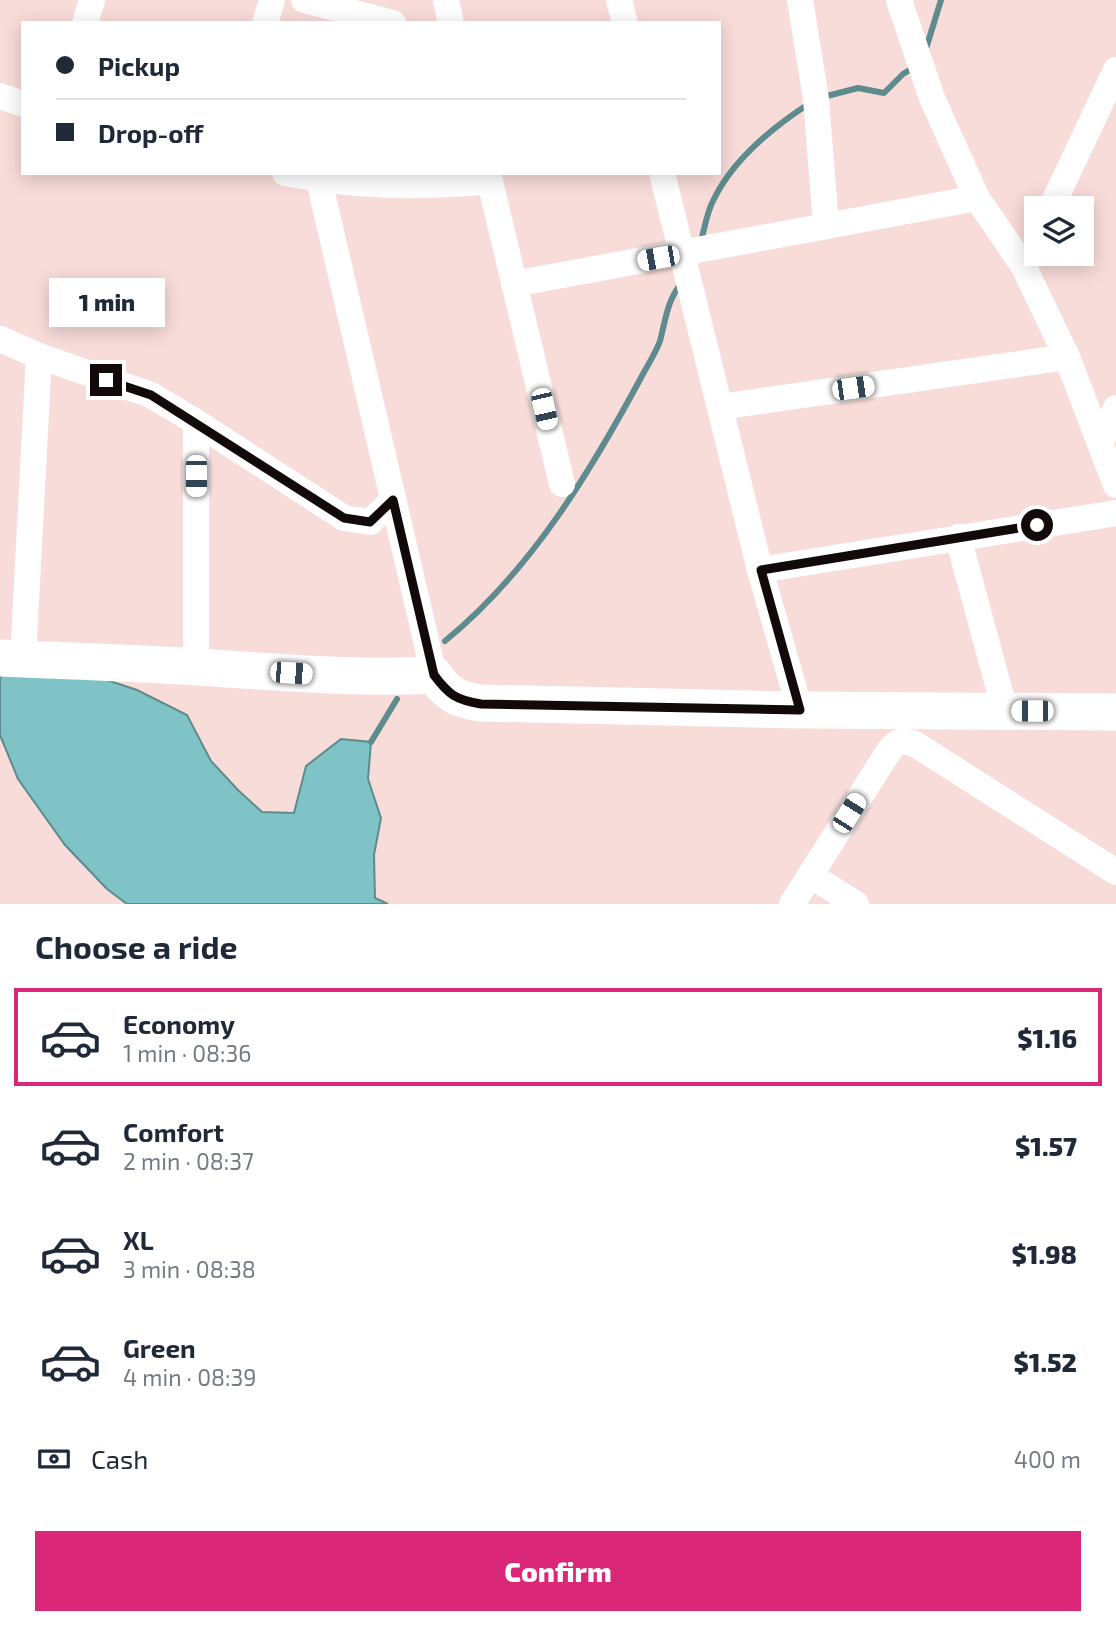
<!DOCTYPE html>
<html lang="en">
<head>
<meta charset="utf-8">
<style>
	body { margin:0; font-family:"Exo 2",sans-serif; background:#f2f2f3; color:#1f2937; height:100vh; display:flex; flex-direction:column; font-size:26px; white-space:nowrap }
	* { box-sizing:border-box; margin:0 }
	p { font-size:23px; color:#747a83 }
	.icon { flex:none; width:38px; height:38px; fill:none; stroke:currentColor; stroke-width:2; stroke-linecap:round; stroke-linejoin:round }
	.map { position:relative; height:904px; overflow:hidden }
	.details { display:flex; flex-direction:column; background:#fff; flex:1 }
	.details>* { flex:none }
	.guide { position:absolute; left:21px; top:21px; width:700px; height:154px; border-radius:0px; box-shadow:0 4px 18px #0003; display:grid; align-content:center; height:154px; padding:0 35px; background:#fff }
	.controls { position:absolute; left:1024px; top:196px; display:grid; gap:14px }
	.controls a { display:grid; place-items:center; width:70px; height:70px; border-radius:0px; background:#fff; box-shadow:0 4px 18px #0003; font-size:35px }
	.end { position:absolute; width:32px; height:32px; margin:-16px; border:9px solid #120909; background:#fff; box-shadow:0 0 0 4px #fff }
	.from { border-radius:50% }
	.bubble { position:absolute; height:49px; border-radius:0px; background:#fff; box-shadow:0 4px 18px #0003; font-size:23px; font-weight:800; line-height:49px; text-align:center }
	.car { position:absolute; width:21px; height:42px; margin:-21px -10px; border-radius:9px; box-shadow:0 0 5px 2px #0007; background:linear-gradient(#fff 24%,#345 0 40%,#fff 0 76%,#345 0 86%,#fff 0) }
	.guide b { display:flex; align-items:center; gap:24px; height:66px; font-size:26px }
	.guide b+b { border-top:2px solid #e0e1e3 }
	.guide i { width:18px; height:18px; background:#1f2937 }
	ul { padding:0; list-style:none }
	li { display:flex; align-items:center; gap:21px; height:98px; margin:0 14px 10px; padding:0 21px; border:4px solid transparent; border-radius:0px }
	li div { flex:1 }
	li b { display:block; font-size:26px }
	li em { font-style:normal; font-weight:800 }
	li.current { border-color:#db2777 }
	li>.icon { width:63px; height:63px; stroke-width:1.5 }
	h2 { padding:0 35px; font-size:32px; line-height:84px }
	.pay { display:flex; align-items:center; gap:18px; height:77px; padding:0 35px; font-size:26px }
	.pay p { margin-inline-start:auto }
	.action { display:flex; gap:14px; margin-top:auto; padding:14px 35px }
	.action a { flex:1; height:80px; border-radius:0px; background:#db2777; color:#fff; font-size:28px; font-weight:800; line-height:80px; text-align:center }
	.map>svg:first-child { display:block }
</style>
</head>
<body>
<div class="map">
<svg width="1116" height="904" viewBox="0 0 1116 904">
	<rect width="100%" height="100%" fill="#f8dcd9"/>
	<path fill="#7fc3c6" stroke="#5e8b8d" stroke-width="2" d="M 2,672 L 89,674 L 137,690 L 187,715 L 211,761 L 238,790 L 262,812 L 294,813 L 306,766 L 341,739 L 371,742 L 368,779 L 381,818 L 374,855 L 375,898 L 388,904 L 127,904 L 107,889 L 65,845 L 18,779 L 0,735 L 0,679 Z"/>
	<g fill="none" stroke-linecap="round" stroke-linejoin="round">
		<g stroke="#5e8b8d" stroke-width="6">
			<path d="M 925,52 L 941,0"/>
			<path d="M 823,97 L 858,88 L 884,93 L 903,74 L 916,66"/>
			<path d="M 701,241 C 705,227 707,211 714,199 C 734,158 773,127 810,103"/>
			<path d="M 445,641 C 531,571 591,471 643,374 C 649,363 656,352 660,341 C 666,318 667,301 682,282"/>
			<path d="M 371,742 L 397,699"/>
		</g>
		<g stroke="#fff" stroke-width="26">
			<path d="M 304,0 L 393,23"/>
			<path d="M 446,0 L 451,23"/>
			<path d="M 619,0 L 625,23"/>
			<path d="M 800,0 L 816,99 L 826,225"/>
			<path d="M 899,0 L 932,98 L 977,198 L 1024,267 L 1067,357 L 1116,485"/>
			<path d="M 85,23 L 92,0"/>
			<path d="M 265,23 L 272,0"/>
			<path d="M 0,96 L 23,104"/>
			<path d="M 285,173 C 356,187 418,188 490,181"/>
			<path d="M 488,173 L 562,484"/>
			<path d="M 662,173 L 760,570 L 800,710"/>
			<path d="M 319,180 L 434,675"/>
			<path d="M 1051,208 L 1116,70"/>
			<path d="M 514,284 L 977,198"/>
			<path d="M 0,339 L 39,356 L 151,395 L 196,422 L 344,518 L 370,522 L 393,500"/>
			<path d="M 720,407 L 1067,357"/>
			<path d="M 196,422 L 196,667"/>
			<path d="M 1100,444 L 1116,408"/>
			<path d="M 958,537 L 1005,711"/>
			<path d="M 760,570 L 1116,513"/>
			<path d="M 23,659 L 39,356"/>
			<path d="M 810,875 L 856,904"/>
			<path d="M 792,904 L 889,751 C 897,740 903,740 915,744 L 1116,872"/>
		</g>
		<path stroke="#fff" stroke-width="37" d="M 0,658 C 66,661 132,663 198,667 C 277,672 355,679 434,675 C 447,694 458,700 481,703 L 800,710 L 1116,712"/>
	</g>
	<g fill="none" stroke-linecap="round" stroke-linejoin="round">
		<path stroke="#120909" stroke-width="9" d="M 106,380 L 151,395 L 344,518 L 370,522 L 393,500 L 434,675 C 449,695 456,700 481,704 L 800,710 L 761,570 L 1037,525"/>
	</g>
</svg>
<div class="controls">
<a><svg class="icon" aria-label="layers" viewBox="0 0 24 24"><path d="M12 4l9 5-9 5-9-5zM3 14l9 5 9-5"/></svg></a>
</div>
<i class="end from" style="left:1037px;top:525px"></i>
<i class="end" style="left:106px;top:380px"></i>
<div class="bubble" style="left:49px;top:278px;width:116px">1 min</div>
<i class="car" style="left:658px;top:258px;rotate:260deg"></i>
<i class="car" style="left:853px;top:388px;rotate:82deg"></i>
<i class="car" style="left:544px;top:409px;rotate:167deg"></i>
<i class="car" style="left:196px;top:476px;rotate:180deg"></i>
<i class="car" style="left:291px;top:673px;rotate:94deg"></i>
<i class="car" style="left:1032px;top:711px;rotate:270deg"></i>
<i class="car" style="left:849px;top:813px;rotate:32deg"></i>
<div class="guide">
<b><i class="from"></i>Pickup</b>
<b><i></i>Drop-off</b>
</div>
</div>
<section class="details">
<h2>Choose a ride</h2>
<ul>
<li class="current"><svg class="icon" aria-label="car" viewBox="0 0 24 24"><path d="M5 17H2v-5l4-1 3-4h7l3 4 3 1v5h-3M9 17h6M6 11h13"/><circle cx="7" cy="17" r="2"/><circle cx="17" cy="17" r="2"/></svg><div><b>Economy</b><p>1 min · 08:36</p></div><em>$1.16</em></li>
<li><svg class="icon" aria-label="car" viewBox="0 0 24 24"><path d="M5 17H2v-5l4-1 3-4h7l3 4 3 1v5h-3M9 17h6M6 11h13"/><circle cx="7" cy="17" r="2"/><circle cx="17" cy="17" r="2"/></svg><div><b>Comfort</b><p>2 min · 08:37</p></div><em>$1.57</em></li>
<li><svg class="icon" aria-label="car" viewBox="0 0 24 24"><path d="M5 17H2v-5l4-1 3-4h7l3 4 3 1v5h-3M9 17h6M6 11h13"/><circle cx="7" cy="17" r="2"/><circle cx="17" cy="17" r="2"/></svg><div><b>XL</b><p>3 min · 08:38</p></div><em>$1.98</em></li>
<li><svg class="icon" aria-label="car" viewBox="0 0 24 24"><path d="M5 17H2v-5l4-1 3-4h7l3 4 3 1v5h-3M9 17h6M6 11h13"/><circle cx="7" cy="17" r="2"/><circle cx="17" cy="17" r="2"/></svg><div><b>Green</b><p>4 min · 08:39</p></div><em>$1.52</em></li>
</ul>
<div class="pay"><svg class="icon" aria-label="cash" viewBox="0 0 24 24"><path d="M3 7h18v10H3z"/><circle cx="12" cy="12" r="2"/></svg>Cash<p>400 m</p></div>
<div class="action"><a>Confirm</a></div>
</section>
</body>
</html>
